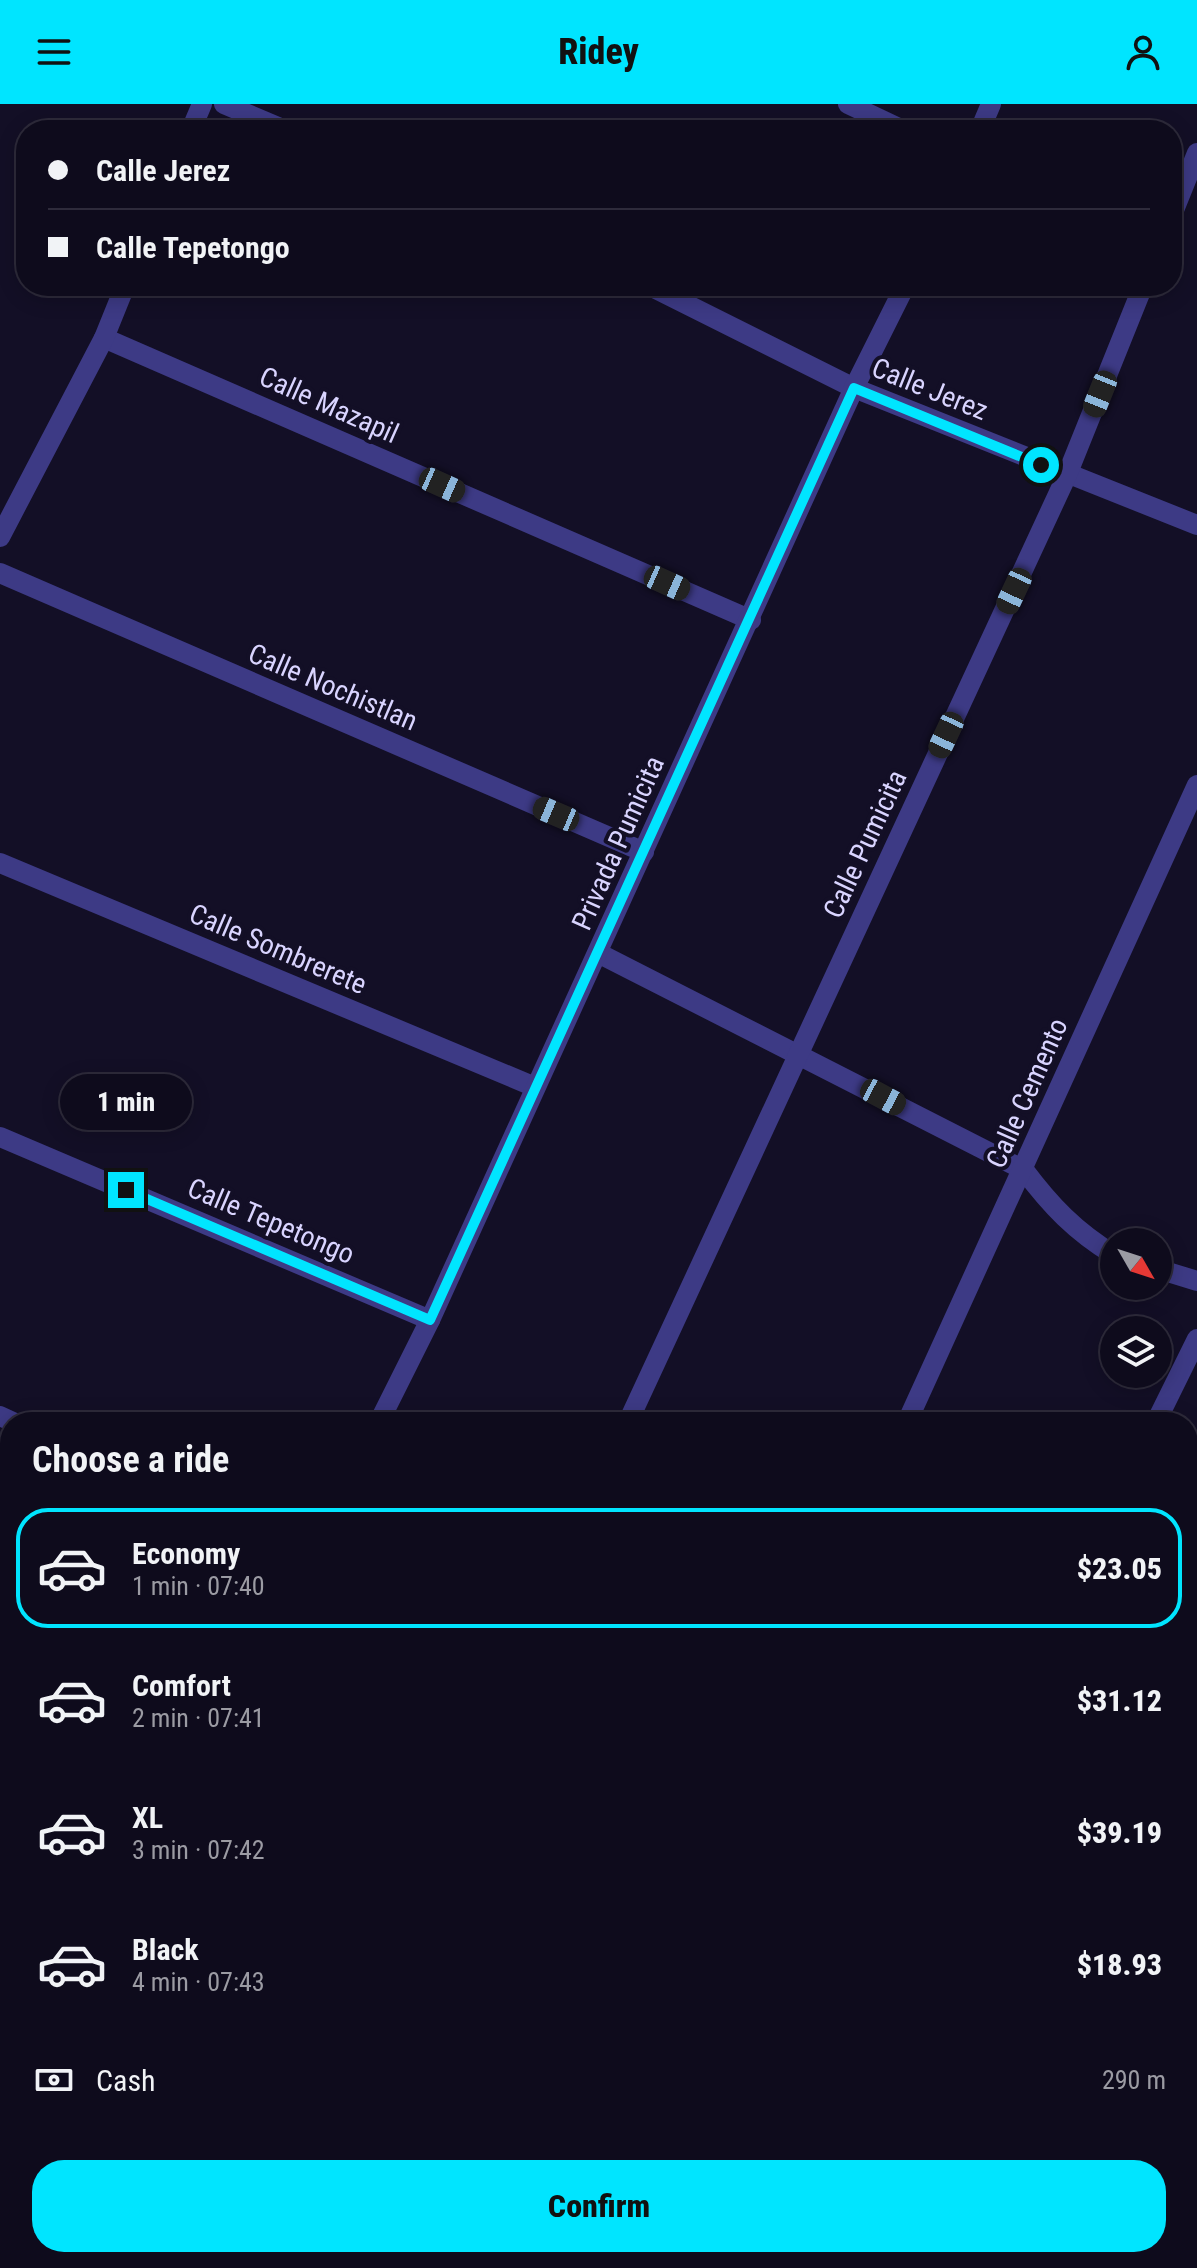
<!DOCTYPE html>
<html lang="en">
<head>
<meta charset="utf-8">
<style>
	body { margin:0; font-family:"Roboto Condensed",sans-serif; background:#171425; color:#f1f3f6; height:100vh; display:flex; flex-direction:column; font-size:30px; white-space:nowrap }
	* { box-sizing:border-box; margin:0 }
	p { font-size:26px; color:#9b9ba3 }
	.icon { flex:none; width:44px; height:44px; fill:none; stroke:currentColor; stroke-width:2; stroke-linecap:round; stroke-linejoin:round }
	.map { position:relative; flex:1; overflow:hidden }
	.details { position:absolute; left:0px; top:1308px; width:1198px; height:856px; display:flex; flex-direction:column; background:#0e0b1c; border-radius:32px 32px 0 0; box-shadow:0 4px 20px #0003,0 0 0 2px #2e2b3b }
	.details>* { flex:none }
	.banner { position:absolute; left:16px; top:16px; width:1166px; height:176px; border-radius:32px; box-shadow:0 4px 20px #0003,0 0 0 2px #2e2b3b; display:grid; align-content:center; height:176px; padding:0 32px; background:#0e0b1c }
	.needle { width:52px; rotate:129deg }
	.buttons { position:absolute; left:1100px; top:1124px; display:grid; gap:16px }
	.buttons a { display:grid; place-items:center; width:72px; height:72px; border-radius:50%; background:#0e0b1c; box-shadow:0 4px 20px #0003,0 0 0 2px #2e2b3b; font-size:40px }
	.end { position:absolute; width:36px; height:36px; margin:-18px; border:10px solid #00e5ff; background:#111; box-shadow:0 0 0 4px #111 }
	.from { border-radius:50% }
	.bubble { position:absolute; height:56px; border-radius:28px; background:#0e0b1c; box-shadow:0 4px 20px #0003,0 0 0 2px #2e2b3b; font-size:26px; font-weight:800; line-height:56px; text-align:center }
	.car { position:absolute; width:24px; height:48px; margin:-24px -12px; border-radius:10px; box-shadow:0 0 6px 2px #0007; background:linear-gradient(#222 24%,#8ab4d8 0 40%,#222 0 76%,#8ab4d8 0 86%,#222 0) }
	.banner b { display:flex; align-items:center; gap:28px; height:76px; font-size:30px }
	.banner b+b { border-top:2px solid #2e2b3b }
	.banner i { width:20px; height:20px; background:#f1f3f6 }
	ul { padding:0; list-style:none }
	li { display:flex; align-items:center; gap:24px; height:120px; margin:0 16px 12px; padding:0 16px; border:4px solid transparent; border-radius:32px }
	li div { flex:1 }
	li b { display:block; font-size:30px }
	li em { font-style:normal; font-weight:800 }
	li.selected { border-color:#00e5ff }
	li>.icon { width:72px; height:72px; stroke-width:1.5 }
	h2 { padding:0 32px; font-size:36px; line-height:96px }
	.pay { display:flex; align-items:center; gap:20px; height:88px; padding:0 32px; font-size:30px }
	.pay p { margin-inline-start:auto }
	.action { display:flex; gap:16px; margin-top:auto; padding:16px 32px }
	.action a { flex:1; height:92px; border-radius:32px; background:#00e5ff; color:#111; font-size:32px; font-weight:800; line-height:92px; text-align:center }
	header { display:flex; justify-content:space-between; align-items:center; height:104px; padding:0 32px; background:#00e5ff; color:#111; font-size:36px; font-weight:800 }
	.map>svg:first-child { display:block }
</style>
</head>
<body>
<header><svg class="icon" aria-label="menu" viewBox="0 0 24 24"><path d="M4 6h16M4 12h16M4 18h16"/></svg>Ridey<svg class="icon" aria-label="person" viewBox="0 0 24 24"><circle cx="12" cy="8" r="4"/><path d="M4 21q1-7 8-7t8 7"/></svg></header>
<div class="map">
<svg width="1197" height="2164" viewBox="0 0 1197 2164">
	<rect width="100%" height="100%" fill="#130f26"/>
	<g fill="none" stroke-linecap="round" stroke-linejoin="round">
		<g stroke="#3d3a85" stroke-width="20">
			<path d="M 224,0 L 285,26"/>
			<path d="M 848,0 L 903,26"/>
			<path d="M 191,26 L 202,0"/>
			<path d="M 980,26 L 991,0"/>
			<path d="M 1172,111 L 1197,49"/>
			<path d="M 650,182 L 854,284 L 1197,421"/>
			<path d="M 104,234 L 751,516"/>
			<path d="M 0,433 L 104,234 L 125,182"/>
			<path d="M 0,469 L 644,748"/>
			<path d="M 0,759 L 535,983"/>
			<path d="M 600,850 L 1024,1066 C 1051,1102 1075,1127 1114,1151"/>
			<path d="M 0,1033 L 430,1216"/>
			<path d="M 1158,1165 L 1197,1177"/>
			<path d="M 0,1312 L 13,1318"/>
			<path d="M 379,1318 L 430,1216 L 854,284 L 905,182"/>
			<path d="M 628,1318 L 1067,371 L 1143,182"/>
			<path d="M 907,1318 L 1197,681"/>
			<path d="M 1156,1318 L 1197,1235"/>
			<path d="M 0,1596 L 10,1601"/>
			<path d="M 0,1892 L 10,1897"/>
			<path d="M 1188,2004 L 1197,2001"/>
			<path d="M 0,2019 L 10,2020"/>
			<path d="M 497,2154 L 514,2164"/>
			<path d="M 226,2164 L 231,2154"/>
		</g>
		<g stroke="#6f6bff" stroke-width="20">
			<path d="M 1188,2060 L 1197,2055"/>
			<path d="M 1029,2164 L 1041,2154"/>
			<path d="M 1178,2164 L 1197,2153"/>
		</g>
	</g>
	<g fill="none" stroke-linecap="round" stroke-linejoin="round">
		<path stroke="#00e5ff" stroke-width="10" d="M 126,1086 L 430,1216 L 854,284 L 1041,361"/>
	</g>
	<g text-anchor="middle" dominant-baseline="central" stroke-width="8" stroke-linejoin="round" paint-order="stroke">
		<g font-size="28" fill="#d9d4ff" stroke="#130f26">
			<text transform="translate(930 285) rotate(22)">Calle Jerez</text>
			<text transform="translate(329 301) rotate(24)">Calle Mazapil</text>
			<text transform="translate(333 583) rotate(23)">Calle Nochistlan</text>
			<text transform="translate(618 739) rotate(-66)">Privada Pumicita</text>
			<text transform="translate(865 740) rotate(-65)">Calle Pumicita</text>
			<text transform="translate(278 845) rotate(23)">Calle Sombrerete</text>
			<text transform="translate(1027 989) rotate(-66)">Calle Cemento</text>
			<text transform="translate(271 1117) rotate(23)">Calle Tepetongo</text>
		</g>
	</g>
</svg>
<div class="buttons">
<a><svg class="needle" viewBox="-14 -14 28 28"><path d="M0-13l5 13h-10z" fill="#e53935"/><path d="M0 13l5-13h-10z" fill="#9b9ba3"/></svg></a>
<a><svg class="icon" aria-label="layers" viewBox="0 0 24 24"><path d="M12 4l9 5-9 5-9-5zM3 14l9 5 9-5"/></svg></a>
</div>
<i class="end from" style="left:1041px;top:361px"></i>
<i class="end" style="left:126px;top:1086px"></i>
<div class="bubble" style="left:60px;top:970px;width:132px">1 min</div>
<i class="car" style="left:1100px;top:290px;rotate:202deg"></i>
<i class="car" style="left:442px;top:381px;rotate:114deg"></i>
<i class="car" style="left:667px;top:479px;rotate:114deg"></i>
<i class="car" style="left:1014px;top:487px;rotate:205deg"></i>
<i class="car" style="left:946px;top:631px;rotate:205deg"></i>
<i class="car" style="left:556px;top:710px;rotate:293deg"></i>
<i class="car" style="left:883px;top:993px;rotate:118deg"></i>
<div class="banner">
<b><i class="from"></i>Calle Jerez</b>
<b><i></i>Calle Tepetongo</b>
</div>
<section class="details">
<h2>Choose a ride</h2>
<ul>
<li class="selected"><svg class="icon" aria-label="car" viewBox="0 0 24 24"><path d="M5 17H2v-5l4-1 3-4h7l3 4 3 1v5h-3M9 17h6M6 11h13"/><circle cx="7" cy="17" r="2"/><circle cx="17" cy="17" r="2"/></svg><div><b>Economy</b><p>1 min · 07:40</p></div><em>$23.05</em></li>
<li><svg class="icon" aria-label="car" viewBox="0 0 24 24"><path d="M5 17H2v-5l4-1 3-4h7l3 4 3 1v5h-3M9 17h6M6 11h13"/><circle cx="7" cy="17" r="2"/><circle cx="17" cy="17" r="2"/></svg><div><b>Comfort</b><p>2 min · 07:41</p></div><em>$31.12</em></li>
<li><svg class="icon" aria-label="car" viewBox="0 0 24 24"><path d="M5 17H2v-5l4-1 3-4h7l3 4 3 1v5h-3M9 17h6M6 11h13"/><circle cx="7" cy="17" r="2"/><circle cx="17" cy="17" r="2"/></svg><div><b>XL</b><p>3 min · 07:42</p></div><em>$39.19</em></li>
<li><svg class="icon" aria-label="car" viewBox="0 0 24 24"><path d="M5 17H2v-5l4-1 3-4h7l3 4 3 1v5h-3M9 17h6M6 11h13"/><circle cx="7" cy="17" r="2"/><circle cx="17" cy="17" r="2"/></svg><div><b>Black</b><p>4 min · 07:43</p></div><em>$18.93</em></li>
</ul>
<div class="pay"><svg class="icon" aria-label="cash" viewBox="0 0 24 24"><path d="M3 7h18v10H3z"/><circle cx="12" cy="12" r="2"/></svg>Cash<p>290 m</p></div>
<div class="action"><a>Confirm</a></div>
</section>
</div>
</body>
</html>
